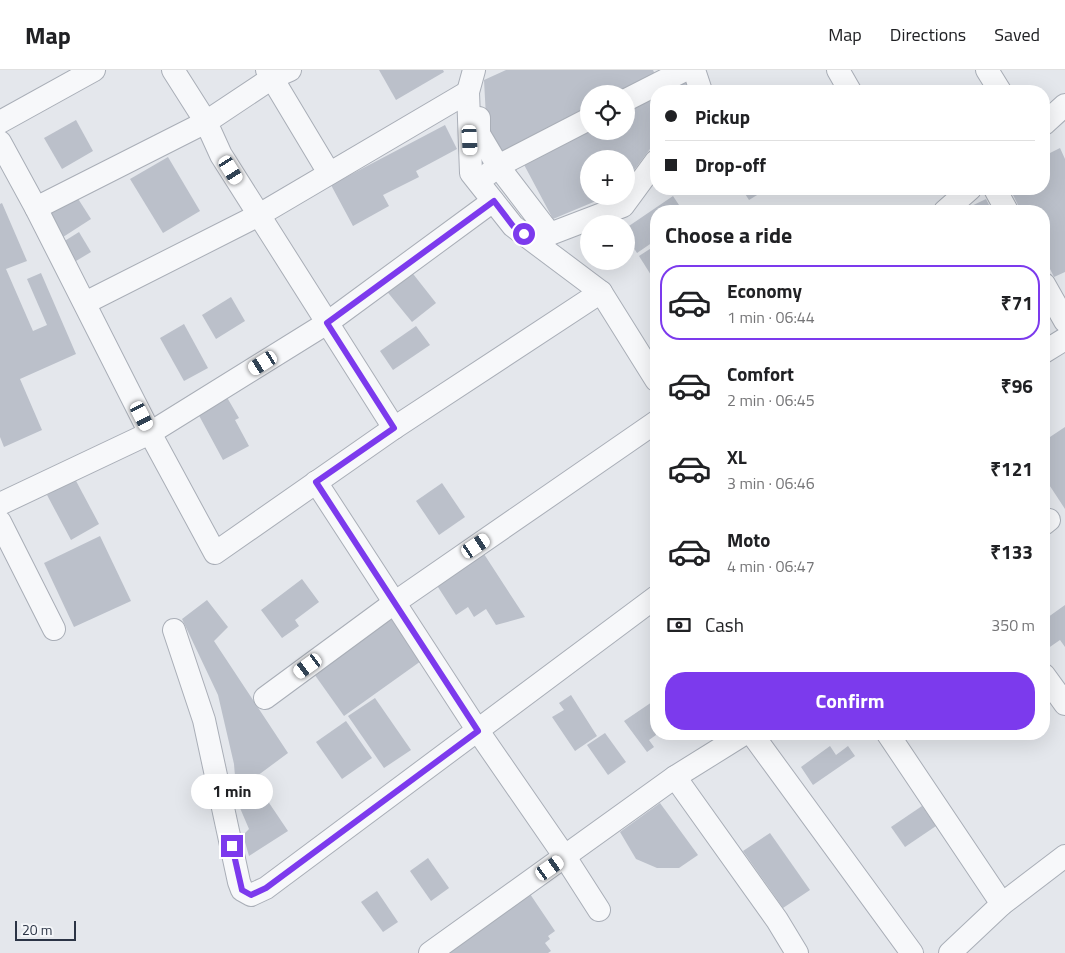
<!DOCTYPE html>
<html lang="en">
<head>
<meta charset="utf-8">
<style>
	body { margin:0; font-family:"Titillium Web",sans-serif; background:#f2f2f2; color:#202124; height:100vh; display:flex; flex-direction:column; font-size:19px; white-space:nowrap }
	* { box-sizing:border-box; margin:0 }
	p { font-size:16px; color:#757577 }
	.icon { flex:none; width:28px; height:28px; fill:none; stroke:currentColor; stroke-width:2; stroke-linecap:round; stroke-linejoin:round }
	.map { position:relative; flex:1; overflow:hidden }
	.details { position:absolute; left:650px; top:135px; width:400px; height:535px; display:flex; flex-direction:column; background:#fff; border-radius:20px; box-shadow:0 5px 20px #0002 }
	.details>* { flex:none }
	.hud { position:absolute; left:650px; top:15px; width:400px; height:110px; border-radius:20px; box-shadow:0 5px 20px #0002; display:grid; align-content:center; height:110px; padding:0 15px; background:#fff }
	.fabs { position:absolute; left:580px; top:15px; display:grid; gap:10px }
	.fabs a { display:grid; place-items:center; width:55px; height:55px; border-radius:50%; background:#fff; box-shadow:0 5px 20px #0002; font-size:25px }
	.scale { position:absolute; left:15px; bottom:12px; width:61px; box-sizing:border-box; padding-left:5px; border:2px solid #2b3445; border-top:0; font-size:14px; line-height:18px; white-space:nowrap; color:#2b3445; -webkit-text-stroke:4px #f4f6f9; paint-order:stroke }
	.end { position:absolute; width:22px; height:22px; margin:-11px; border:6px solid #7c3aed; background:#fff; box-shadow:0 0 0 2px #fff }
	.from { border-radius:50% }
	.bubble { position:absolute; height:35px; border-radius:18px; background:#fff; box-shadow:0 5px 20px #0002; font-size:16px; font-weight:700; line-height:35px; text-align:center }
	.car { position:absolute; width:15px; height:30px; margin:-15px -8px; border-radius:6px; box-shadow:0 0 4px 1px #0007; background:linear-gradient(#fff 24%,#345 0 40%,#fff 0 76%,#345 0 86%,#fff 0) }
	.hud b { display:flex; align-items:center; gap:18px; height:48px; font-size:19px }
	.hud b+b { border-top:1px solid #e0e0e0 }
	.hud i { width:12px; height:12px; background:#202124 }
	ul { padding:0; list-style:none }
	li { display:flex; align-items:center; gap:15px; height:75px; margin:0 10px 8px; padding:0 5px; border:2px solid transparent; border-radius:20px }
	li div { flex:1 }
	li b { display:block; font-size:19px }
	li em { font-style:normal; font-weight:700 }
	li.selected { border-color:#7c3aed }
	li>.icon { width:45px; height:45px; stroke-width:1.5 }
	h2 { padding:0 15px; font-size:22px; line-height:60px }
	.pay { display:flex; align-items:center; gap:12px; height:55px; padding:0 15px; font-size:19px }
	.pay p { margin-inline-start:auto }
	.cta { display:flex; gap:10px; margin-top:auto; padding:10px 15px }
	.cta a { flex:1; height:58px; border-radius:20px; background:#7c3aed; color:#fff; font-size:20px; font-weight:700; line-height:58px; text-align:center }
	header { display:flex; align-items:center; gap:30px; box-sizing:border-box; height:70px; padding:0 25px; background:#fff; border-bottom:1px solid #e0e0e0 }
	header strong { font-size:24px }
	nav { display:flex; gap:28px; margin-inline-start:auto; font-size:18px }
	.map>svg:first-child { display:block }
</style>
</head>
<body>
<header>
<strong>Map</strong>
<nav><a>Map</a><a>Directions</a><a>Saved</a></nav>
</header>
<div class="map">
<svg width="1065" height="883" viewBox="0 0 1065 883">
	<rect width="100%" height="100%" fill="#e4e7ec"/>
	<g fill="#bbc0ca">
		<path d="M 379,0 L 443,0 L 444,2 L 396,30 Z"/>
		<path d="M 506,0 L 653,0 L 659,13 L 626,24 L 589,24 L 589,44 L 497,84 L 487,66 L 484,10 Z"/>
		<path d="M 685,6 L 689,21 L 656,21 L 656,71 L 626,111 L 626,89 L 589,89 L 589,126 L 608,126 L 553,149 L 521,89 L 589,61 L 626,61 L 626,36 Z"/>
		<path d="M 76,50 L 93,81 L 62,99 L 44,68 Z"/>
		<path d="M 445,55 L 457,79 L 416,101 L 419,107 L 383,125 L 389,136 L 353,156 L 331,115 Z"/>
		<path d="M 1060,78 L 1065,89 L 1065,202 L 1054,207 L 1044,187 L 1044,141 L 1021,141 L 1010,119 L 1044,119 L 1044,86 Z"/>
		<path d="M 168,87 L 200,141 L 163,163 L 130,109 Z"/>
		<path d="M 742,119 L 767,119 L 749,130 Z"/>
		<path d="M 75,124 L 91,149 L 60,169 L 44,145 Z"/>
		<path d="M 673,126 L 683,141 L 656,141 L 656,170 L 637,183 L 626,166 L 626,158 Z"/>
		<path d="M 986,129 L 992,141 L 961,141 Z"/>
		<path d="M 2,133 L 27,191 L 6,199 L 33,261 L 47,255 L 27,209 L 41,203 L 76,284 L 20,309 L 42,360 L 4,377 L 0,367 L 0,134 Z"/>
		<path d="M 79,162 L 91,182 L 76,191 L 63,172 Z"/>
		<path d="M 656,175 L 656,213 L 639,186 Z"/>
		<path d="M 410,200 L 436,233 L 412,252 L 385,219 Z"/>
		<path d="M 231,227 L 245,251 L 216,269 L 202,245 Z"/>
		<path d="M 184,254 L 208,298 L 184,311 L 160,268 Z"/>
		<path d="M 416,256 L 430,275 L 393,300 L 380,281 Z"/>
		<path d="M 225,324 L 239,348 L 235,350 L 249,376 L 223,390 L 196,340 Z"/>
		<path d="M 1065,357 L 1065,439 L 1044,407 L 1044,371 Z"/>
		<path d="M 75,409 L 99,454 L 71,470 L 47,425 Z"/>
		<path d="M 442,413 L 465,447 L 439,465 L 416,431 Z"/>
		<path d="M 100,466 L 131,531 L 74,557 L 44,493 Z"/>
		<path d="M 484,484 L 525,547 L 496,555 L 486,539 L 474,547 L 468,537 L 456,545 L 436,514 Z"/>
		<path d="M 302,509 L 319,532 L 295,550 L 299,556 L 282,568 L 261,540 Z"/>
		<path d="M 207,530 L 228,557 L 214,571 L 288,683 L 253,709 L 288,761 L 249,786 L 243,765 L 249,759 L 237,731 L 234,694 L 218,625 L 182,549 Z"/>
		<path d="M 1065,535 L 1065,577 L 1060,570 L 1044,581 L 1044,550 Z"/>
		<path d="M 390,547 L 421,591 L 344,646 L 312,601 Z"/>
		<path d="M 571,625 L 597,666 L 575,681 L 552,647 L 564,640 L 559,633 Z"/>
		<path d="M 375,628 L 411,680 L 384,698 L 348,646 Z"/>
		<path d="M 652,632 L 656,638 L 656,665 L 649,670 L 654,677 L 647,682 L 624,651 Z"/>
		<path d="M 346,651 L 372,688 L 342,709 L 316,672 Z"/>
		<path d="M 605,663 L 626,692 L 608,705 L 587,675 Z"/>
		<path d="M 830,676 L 836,685 L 848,676 L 855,686 L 813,715 L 801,697 Z"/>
		<path d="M 660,733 L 698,785 L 679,798 L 657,798 L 636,789 L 620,762 Z"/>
		<path d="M 922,736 L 936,756 L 905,777 L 891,757 Z"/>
		<path d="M 770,763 L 810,820 L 783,838 L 743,781 Z"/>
		<path d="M 428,788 L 449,818 L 431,831 L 410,801 Z"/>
		<path d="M 377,821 L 398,852 L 383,862 L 361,832 Z"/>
		<path d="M 530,824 L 555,861 L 548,866 L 550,869 L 545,873 L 551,881 L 548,883 L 445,883 Z"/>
	</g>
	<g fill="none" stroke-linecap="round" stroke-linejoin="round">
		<g stroke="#a9aeb7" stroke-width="24">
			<g id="minor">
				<path d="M 267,0 L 272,8 L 206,52 L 221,85 L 394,358"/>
				<path d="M 290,0 L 272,8 L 329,103"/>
				<path d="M 474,0 L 468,22 L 471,103 L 513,156 L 601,222"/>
				<path d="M 694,0 L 701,21"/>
				<path d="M 838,0 L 850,21"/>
				<path d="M 987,0 L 1000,21"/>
				<path d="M 626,30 L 685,0"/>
				<path d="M 479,48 L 479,64 L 498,96 L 550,164"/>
				<path d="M 0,52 L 94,0"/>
				<path d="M 1044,54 L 1065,35"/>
				<path d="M 0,72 L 36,138 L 206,52 L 173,0"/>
				<path d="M 487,105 L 498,96 L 589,49"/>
				<path d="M 995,119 L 1007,141"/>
				<path d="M 36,138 L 150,363 L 215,483 L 394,358 L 601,222 L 656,310"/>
				<path d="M 945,141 L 970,119"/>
				<path d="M 550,164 L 623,136 L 656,91"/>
				<path d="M 1044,214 L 1065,251"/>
				<path d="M 85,233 L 259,145 L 468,22"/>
				<path d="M 1044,282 L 1065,269"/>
				<path d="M 316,412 L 478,661 L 565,787 L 599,840"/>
				<path d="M 0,434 L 150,363 L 327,253 L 493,131"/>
				<path d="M 0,452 L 54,559"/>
				<path d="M 1044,454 L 1049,450"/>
				<path d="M 174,560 L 204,650 L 239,812 L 242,820 L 251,825 L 266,818 L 656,527"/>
				<path d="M 1044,605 L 1065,634"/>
				<path d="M 265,628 L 394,533 L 656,352"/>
				<path d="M 752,664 L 912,883"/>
				<path d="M 888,664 L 1002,834"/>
				<path d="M 675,707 L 777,850 L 797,883"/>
				<path d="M 430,883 L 675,707 L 744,664"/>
				<path d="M 950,883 L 1002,834 L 1065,786"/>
			</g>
		</g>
		<use href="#minor" stroke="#f7f8fa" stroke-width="22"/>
	</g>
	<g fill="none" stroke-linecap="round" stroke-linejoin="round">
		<path stroke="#7c3aed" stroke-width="6" d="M 232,776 L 242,820 L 251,825 L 266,818 L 478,661 L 316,412 L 394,358 L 327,253 L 494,131 L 513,156 L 524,164"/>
	</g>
</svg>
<div class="fabs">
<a><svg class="icon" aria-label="locate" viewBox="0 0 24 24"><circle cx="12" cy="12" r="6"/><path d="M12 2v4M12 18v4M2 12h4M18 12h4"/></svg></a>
<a>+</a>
<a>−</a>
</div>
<div class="scale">20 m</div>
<i class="end from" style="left:524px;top:164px"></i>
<i class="end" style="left:232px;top:776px"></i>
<div class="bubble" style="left:191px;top:704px;width:82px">1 min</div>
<i class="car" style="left:470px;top:70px;rotate:177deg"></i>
<i class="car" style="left:231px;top:100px;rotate:148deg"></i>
<i class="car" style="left:263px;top:293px;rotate:238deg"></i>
<i class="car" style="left:142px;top:346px;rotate:153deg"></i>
<i class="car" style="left:476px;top:476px;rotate:56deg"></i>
<i class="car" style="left:308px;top:596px;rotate:234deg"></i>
<i class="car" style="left:550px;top:798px;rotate:55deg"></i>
<div class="hud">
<b><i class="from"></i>Pickup</b>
<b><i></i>Drop-off</b>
</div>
<section class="details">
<h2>Choose a ride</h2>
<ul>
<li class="selected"><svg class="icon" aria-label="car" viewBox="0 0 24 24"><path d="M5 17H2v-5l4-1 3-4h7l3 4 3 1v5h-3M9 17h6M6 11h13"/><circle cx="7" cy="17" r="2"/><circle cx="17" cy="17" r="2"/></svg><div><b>Economy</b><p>1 min · 06:44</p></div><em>₹71</em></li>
<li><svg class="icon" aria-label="car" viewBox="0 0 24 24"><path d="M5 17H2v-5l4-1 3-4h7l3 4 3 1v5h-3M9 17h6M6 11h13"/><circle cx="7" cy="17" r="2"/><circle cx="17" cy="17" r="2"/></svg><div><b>Comfort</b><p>2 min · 06:45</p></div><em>₹96</em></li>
<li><svg class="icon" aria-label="car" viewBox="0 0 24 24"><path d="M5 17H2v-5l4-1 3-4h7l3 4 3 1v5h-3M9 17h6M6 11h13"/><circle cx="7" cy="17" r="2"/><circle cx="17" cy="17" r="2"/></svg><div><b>XL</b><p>3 min · 06:46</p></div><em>₹121</em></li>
<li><svg class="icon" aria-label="car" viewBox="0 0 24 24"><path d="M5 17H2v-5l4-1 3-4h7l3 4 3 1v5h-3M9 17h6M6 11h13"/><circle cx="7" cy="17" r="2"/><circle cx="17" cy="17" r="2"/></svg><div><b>Moto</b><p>4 min · 06:47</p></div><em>₹133</em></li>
</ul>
<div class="pay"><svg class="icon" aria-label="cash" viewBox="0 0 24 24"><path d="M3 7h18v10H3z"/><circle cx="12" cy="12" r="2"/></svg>Cash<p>350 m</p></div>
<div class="cta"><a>Confirm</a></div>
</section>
</div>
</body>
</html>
